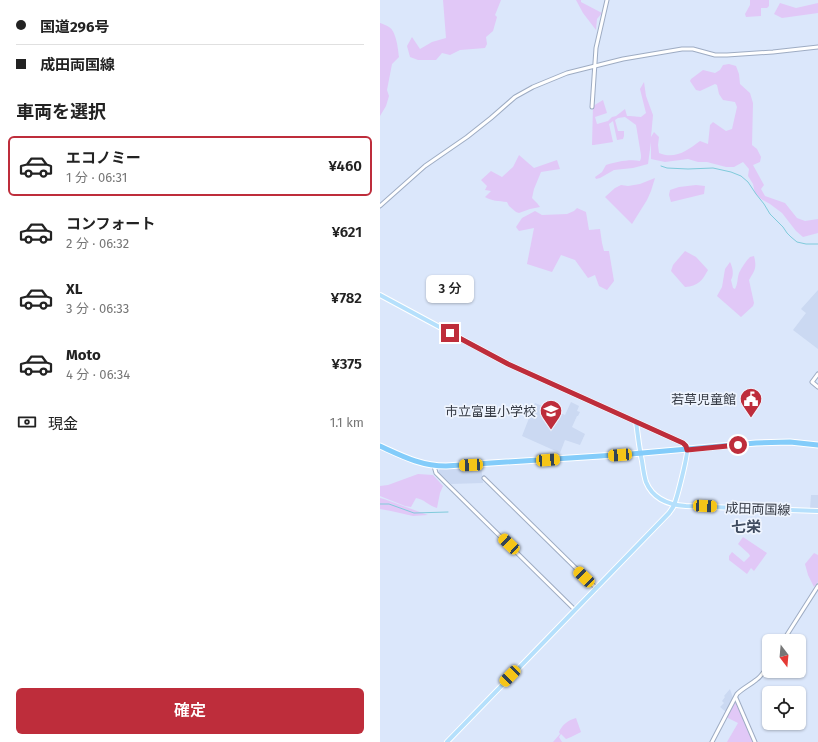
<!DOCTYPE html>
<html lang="ja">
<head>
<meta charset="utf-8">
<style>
	body { margin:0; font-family:"Fira Sans","Noto Sans JP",sans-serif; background:#f6f6f6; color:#222; height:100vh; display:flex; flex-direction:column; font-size:15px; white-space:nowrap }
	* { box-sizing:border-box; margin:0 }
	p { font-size:13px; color:#767676 }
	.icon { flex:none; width:22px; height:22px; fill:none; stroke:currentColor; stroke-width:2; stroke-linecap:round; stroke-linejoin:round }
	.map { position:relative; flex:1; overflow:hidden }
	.drawer { display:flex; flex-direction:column; background:#fff; width:380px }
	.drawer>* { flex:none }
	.hud { display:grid; align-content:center; height:88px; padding:0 16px; background:#fff }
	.needle { width:26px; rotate:164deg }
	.fabs { position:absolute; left:382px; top:634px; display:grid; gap:8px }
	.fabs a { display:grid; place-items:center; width:44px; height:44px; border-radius:6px; background:#fff; box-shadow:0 1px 3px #0004; font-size:20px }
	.end { position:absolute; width:18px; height:18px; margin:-9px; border:5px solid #be2d3b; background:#fff; box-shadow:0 0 0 2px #fff }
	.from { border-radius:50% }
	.bubble { position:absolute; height:28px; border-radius:6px; background:#fff; box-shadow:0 1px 3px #0004; font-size:13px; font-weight:600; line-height:28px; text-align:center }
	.car { position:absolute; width:12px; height:24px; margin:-12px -6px; border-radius:5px; box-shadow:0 0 3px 1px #0007; background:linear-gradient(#f5c518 24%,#345 0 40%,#f5c518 0 76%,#345 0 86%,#f5c518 0) }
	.hud b { display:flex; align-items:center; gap:14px; height:38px; font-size:15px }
	.hud b+b { border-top:1px solid #e0e0e0 }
	.hud i { width:10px; height:10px; background:#222 }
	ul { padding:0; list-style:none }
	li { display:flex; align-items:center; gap:12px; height:60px; margin:0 8px 6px; padding:0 8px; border:2px solid transparent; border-radius:6px }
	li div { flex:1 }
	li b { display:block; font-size:15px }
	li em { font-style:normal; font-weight:600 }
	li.on { border-color:#be2d3b }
	li>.icon { width:36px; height:36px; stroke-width:1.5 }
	h2 { padding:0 16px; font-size:18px; line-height:48px }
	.pay { display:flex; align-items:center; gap:10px; height:44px; padding:0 16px; font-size:15px }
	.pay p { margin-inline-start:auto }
	.primary-button { display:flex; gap:8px; margin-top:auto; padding:8px 16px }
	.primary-button a { flex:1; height:46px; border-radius:6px; background:#be2d3b; color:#fff; font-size:16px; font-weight:600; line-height:46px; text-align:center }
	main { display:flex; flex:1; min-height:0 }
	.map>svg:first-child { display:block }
</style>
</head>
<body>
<main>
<section class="drawer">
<div class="hud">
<b><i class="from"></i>国道296号</b>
<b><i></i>成田両国線</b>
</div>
<h2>車両を選択</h2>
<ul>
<li class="on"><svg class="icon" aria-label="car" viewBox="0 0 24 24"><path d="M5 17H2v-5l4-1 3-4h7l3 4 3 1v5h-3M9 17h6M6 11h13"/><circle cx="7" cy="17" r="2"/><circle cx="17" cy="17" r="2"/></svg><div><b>エコノミー</b><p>1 分 · 06:31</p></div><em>¥460</em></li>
<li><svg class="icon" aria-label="car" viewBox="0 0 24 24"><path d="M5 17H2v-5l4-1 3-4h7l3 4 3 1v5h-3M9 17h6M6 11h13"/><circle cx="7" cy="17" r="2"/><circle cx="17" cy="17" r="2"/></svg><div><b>コンフォート</b><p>2 分 · 06:32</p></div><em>¥621</em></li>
<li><svg class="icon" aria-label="car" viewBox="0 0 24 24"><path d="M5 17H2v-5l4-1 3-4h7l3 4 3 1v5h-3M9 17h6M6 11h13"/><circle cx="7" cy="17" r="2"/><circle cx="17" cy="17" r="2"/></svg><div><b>XL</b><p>3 分 · 06:33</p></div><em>¥782</em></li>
<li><svg class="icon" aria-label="car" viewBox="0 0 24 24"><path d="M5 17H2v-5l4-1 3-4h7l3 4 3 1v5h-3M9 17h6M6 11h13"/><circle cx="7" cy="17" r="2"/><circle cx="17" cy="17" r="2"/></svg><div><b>Moto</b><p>4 分 · 06:34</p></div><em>¥375</em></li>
</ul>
<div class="pay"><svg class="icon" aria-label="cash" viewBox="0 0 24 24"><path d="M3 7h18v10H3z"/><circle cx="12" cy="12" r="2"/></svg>現金<p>1.1 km</p></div>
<div class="primary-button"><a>確定</a></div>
</section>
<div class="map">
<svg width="438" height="742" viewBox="0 0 438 742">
	<rect width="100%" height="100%" fill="#dbe7fb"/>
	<g fill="#cbd9f2">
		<path d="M 438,290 L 438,349 L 413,330 L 426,313 L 421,309 Z"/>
		<path d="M 191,402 L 199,406 L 197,411 L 200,412 L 198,416 L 197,416 L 192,427 L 205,434 L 200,445 L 185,440 L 180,453 L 142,436 L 155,403 L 185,415 Z"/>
		<path d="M 101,466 L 103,483 L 71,484 L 58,472 L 60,469 Z"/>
		<path d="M 431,495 L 438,495 L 438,509 L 430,509 Z"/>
		<path d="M 350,689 L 353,698 L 346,712 L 340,707 L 344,703 L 342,701 L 345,697 L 344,696 Z"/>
	</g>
	<g fill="#e1c8f7">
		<path d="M 63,0 L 121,0 L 115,15 L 117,17 L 113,31 L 106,37 L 107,44 L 105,48 L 80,50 L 70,55 L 62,53 L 56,60 L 38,60 L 30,57 L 27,46 L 32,37 L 40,49 L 52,42 L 66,38 Z"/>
		<path d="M 196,0 L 201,0 L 201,2 L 222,13 L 217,19 L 216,30 L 203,13 Z"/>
		<path d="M 370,0 L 389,0 L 389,6 L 387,8 L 381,8 L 381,16 L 366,17 L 365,14 L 370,5 Z"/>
		<path d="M 400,3 L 416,8 L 438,3 L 438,13 L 402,18 L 394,14 Z"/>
		<path d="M 0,23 C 3,24 6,25 9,27 C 16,31 18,48 19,57 L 12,64 L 7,90 L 9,96 L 6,106 L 0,116 Z"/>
		<path d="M 349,64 L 356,66 L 359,74 L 360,84 L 370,93 L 373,103 L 372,145 L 377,149 L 381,157 L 380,162 L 373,165 L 384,185 L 381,189 L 385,196 L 405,203 L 417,218 L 425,221 L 438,219 L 438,233 L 423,237 L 416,231 L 402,213 L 390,204 L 381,199 L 375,193 L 373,184 L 368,176 L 369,169 L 363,162 L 354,167 L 346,167 L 327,162 L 318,162 L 308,159 L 285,162 L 271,159 L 271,142 L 268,164 L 253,168 L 234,170 L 220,178 L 216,179 L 215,177 L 222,172 L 226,165 C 236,162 249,159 260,161 L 261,158 L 261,155 L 256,125 L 245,117 L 238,118 L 235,120 L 238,131 L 244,131 L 244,136 L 243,139 L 237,140 L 233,121 L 229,124 L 233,142 L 214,145 L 212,145 L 213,106 L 223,100 L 227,113 L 215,117 L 217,124 L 228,121 L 232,117 L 236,116 L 245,109 L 247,116 L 250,116 L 261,117 L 266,113 L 260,89 L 264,82 L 266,96 L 273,115 L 271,137 L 274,132 L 279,137 L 278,145 L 279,153 C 295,160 308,150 320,141 L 328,144 L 330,125 L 333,122 L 346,131 L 352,129 L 357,107 L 355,102 L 343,100 L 339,94 L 337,85 L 335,84 L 320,91 L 316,90 L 310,81 L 311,79 L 323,70 L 335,73 L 340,70 L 343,65 Z"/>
		<path d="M 139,155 L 154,168 L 177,160 L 180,169 L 161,172 L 154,189 L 152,198 L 157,203 L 160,207 L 150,209 L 139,213 L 136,212 L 129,206 L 127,202 C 119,201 111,201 105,197 L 111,191 L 105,190 L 107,186 L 101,180 L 111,171 L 122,177 L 133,167 Z"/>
		<path d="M 275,178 L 271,191 L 267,200 L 252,224 L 225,197 L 235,188 L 241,185 L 248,186 L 260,184 Z"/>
		<path d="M 316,185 L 325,186 L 324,194 L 291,202 L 289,195 L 290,190 L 299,187 Z"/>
		<path d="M 197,208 L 206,212 L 209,230 L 220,229 L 222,243 L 224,251 L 229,251 L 234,281 L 227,290 L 219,286 L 215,275 L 208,278 L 195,260 L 181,255 L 172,272 L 147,264 L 154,228 L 139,231 L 136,227 L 142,218 L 155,211 L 162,215 L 187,214 L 194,211 Z"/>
		<path d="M 305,251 L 316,257 L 328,270 C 322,281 318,286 305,287 L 291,271 L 293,265 Z"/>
		<path d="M 374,256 C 377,268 375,270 369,280 L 374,303 L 373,306 L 361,317 L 337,296 L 342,287 L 345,269 L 350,262 C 353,268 354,275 351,280 L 353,288 L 355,289 C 358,284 357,279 359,273 C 362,267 366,261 370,257 Z"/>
		<path d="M 38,474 L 53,475 L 63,486 L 60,493 L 57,508 C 49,506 44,499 36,498 L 31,507 L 25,506 L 0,496 L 0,486 L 8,485 Z"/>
		<path d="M 0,498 L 4,499 L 48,515 L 33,516 L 11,511 L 0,509 Z"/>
		<path d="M 363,537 L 387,553 L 374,571 L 371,568 L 367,574 L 349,560 L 349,556 L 352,552 L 364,562 L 370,556 L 369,554 L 358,544 Z"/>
		<path d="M 434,553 L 438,555 L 438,582 L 434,587 L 428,575 L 425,564 Z"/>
		<path d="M 355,702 L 356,702 L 373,741 L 372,742 L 347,742 L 358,723 L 346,717 Z"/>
		<path d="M 196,718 L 201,732 L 191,737 L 186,739 L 181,734 L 179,737 L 182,742 L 173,742 L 180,734 L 179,732 C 182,725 188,720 196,718 Z"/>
	</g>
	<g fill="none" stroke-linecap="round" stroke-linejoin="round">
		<g stroke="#80cbdb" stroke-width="1">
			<path d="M 281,166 L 287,168 L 308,169 L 333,168 L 351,172 L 361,176 L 368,182 L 376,194 L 384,204 L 390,214 L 403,227 L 407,233 L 411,237 L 417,242 L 426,244 L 438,244"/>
			<path d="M 0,504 L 9,504 L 34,513 L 68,512"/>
		</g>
		<g stroke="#9eacc3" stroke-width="5">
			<g id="minor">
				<path d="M 212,107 L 216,48 L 227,0"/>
				<path d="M 0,206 L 45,166 L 87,137 L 111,118 L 135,97 L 153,87 L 187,73 L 243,59 L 302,49 L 313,49 L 335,55 L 347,55 L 393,52 L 438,47"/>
				<path d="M 438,374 L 432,382 L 438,387"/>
				<path d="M 54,466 L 56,473 L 68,485 L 195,610"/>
				<path d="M 104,478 L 215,587 L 217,588"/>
				<path d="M 403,641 L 438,586"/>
				<path d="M 356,698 L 375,742"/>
				<path d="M 332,742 L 357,694 C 363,688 370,685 376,680 C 382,676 385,670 389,664"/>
			</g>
		</g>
		<g stroke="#fff" stroke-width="6">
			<g id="major">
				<path d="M 0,295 L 128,364 L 303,443 C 305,444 306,444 307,447 C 309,452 297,498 294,505 C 293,508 291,510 289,513 L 67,742"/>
				<path d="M 256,422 C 258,435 259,448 262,461 C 263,468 264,476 266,482 C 273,499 290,505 306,506 L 438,511"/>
			</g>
		</g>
		<g stroke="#fff" stroke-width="7">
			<path id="highway" d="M 0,446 C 22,456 41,466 66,466 L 251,454 L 376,443 L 410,442 L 438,445"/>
		</g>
		<use href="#minor" stroke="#fff" stroke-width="3"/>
		<use href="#major" stroke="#b5e0fc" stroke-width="4"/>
		<use href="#highway" stroke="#83ccfa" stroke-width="5"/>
	</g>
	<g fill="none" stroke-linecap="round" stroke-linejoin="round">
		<path stroke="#be2d3b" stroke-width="5" d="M 70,333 L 128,364 L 303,443 L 306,446 L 307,450 L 358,445"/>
	</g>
	<defs>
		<g id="civic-pin" transform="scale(1.15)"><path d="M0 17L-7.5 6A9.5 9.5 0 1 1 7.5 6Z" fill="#be2d3b" stroke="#eef4fe"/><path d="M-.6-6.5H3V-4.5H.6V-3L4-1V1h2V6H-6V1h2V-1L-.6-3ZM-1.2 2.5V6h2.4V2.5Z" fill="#fff"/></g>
		<g id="school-pin" transform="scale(1.15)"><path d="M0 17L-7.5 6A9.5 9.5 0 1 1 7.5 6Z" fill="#be2d3b" stroke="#eef4fe"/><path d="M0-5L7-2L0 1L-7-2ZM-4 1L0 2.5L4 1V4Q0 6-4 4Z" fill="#fff"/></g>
	</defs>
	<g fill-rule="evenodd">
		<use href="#civic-pin" x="371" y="399"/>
		<use href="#school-pin" x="171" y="411"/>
	</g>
	<g text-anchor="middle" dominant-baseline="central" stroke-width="3.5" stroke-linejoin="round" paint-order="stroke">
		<g font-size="13" fill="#353a44" stroke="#eef4fe" text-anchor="end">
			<text x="356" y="399">若草児童館</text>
			<text x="156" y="411">市立富里小学校</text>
		</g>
		<g font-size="13" fill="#353a44" stroke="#eef4fe">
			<text transform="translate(378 509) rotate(2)">成田両国線</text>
		</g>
		<g font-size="15" font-weight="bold" fill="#3f4b5f" stroke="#eef4fe">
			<text x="366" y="527">七栄</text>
		</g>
	</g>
</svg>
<div class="fabs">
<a><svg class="needle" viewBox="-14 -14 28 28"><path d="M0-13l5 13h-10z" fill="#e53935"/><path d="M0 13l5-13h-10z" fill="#767676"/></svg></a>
<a><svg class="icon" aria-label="locate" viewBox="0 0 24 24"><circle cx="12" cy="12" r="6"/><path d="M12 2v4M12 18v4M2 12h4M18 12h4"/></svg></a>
</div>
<i class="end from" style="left:358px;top:445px"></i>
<i class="end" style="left:70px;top:333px"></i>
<div class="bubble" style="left:46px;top:275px;width:48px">3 分</div>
<i class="car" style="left:240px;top:455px;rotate:266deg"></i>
<i class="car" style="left:168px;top:460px;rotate:86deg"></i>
<i class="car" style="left:91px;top:465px;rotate:267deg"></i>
<i class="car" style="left:325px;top:506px;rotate:93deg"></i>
<i class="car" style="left:129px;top:544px;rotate:313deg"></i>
<i class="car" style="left:204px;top:577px;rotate:314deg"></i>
<i class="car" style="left:130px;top:676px;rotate:224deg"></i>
</div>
</main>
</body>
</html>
